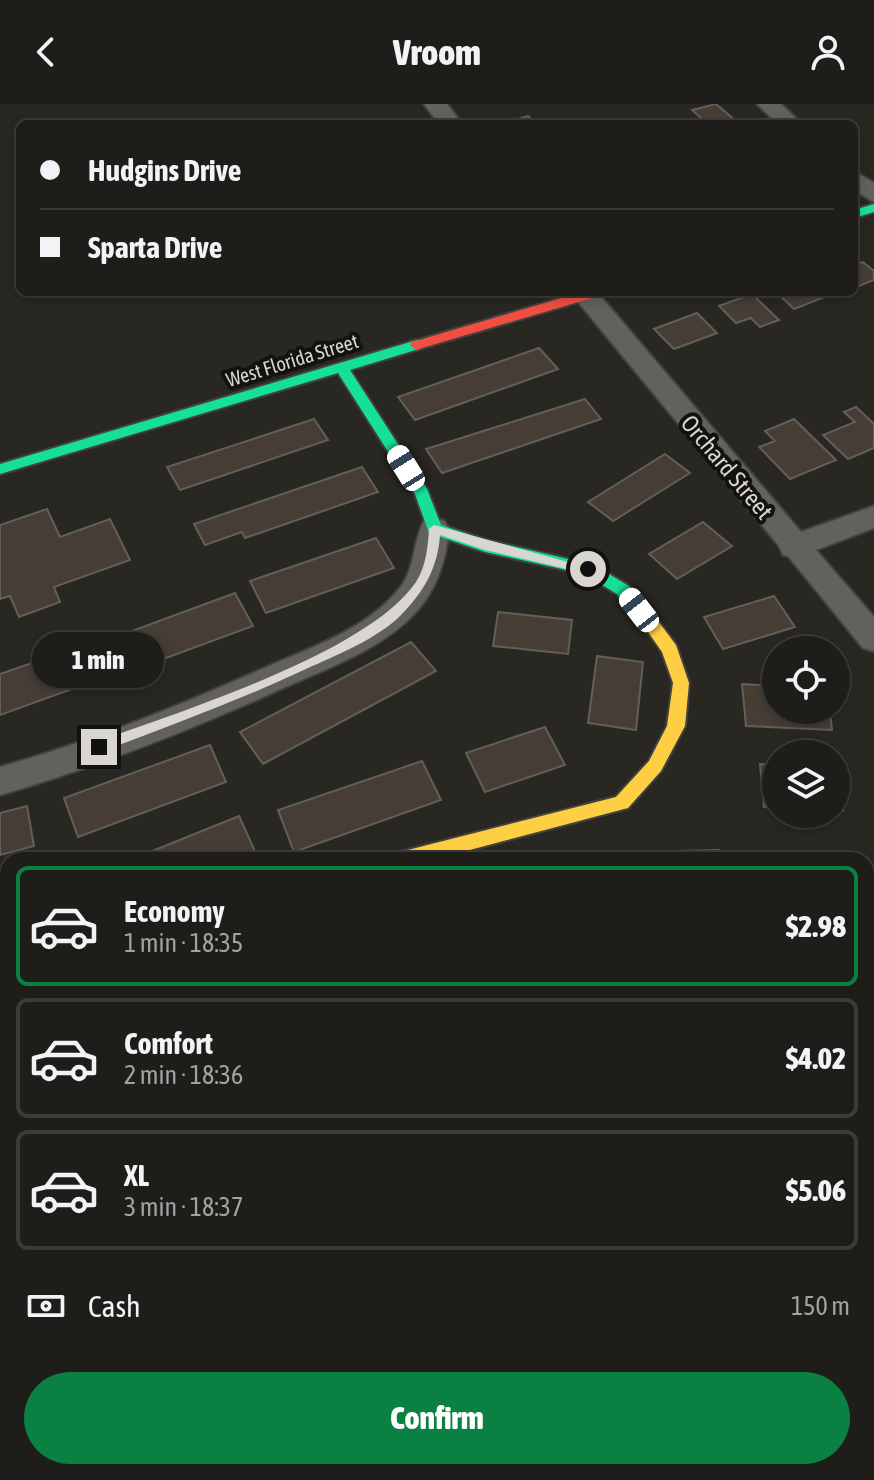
<!DOCTYPE html>
<html lang="en">
<head>
<meta charset="utf-8">
<style>
	body { margin:0; font-family:"Asap Condensed",sans-serif; background:#262623; color:#f1f3f6; height:100vh; display:flex; flex-direction:column; font-size:30px; white-space:nowrap }
	* { box-sizing:border-box; margin:0 }
	p { font-size:26px; color:#a1a2a2 }
	.icon { flex:none; width:44px; height:44px; fill:none; stroke:currentColor; stroke-width:2; stroke-linecap:round; stroke-linejoin:round }
	.map { position:relative; flex:1; overflow:hidden }
	.sheet { position:absolute; left:0px; top:748px; width:874px; height:628px; display:flex; flex-direction:column; background:#1e1d1a; border-radius:24px 24px 0 0; box-shadow:0 4px 12px #0003,0 0 0 2px #3c3b39 }
	.sheet>* { flex:none }
	.banner { position:absolute; left:16px; top:16px; width:842px; height:176px; border-radius:12px; box-shadow:0 4px 12px #0003,0 0 0 2px #3c3b39; display:grid; align-content:center; height:176px; padding:0 24px; background:#1e1d1a }
	.tools { position:absolute; left:762px; top:532px; display:grid; gap:16px }
	.tools a { display:grid; place-items:center; width:88px; height:88px; border-radius:50%; background:#1e1d1a; box-shadow:0 4px 12px #0003,0 0 0 2px #3c3b39; font-size:40px }
	.end { position:absolute; width:36px; height:36px; margin:-18px; border:10px solid #d8d6cf; background:#111; box-shadow:0 0 0 4px #111 }
	.from { border-radius:50% }
	.bubble { position:absolute; height:56px; border-radius:28px; background:#1e1d1a; box-shadow:0 4px 12px #0003,0 0 0 2px #3c3b39; font-size:26px; font-weight:800; line-height:56px; text-align:center }
	.car { position:absolute; width:24px; height:48px; margin:-24px -12px; border-radius:10px; box-shadow:0 0 6px 2px #0007; background:linear-gradient(#fff 24%,#345 0 40%,#fff 0 76%,#345 0 86%,#fff 0) }
	.banner b { display:flex; align-items:center; gap:28px; height:76px; font-size:30px }
	.banner b+b { border-top:2px solid #3c3b39 }
	.banner i { width:20px; height:20px; background:#f1f3f6 }
	ul { padding:14px 0 0; list-style:none }
	li { display:flex; align-items:center; gap:24px; height:120px; margin:0 16px 12px; padding:0 8px; border:4px solid #3c3b39; border-radius:12px }
	li div { flex:1 }
	li b { display:block; font-size:30px }
	li em { font-style:normal; font-weight:800 }
	li.on { border-color:#0b8043 }
	li>.icon { width:72px; height:72px; stroke-width:1.5 }
	.pay { display:flex; align-items:center; gap:20px; height:88px; padding:0 24px; font-size:30px }
	.pay p { margin-inline-start:auto }
	.button { display:flex; gap:16px; margin-top:auto; padding:16px 24px }
	.button a { flex:1; height:92px; border-radius:48px; background:#0b8043; color:#fff; font-size:32px; font-weight:800; line-height:92px; text-align:center }
	header { display:flex; justify-content:space-between; align-items:center; height:104px; padding:0 24px; background:#1e1d1a; font-size:36px; font-weight:800 }
	.map>svg:first-child { display:block }
</style>
</head>
<body>
<header><svg class="icon" aria-label="back" viewBox="0 0 24 24"><path d="M15 5l-7 7 7 7"/></svg>Vroom<svg class="icon" aria-label="person" viewBox="0 0 24 24"><circle cx="12" cy="8" r="4"/><path d="M4 21q1-7 8-7t8 7"/></svg></header>
<div class="map">
<svg width="874" height="1376" viewBox="0 0 874 1376">
	<rect width="100%" height="100%" fill="#282722"/>
	<path fill="#13432f" d="M 874,972 L 874,1376 L 0,1376 L 0,1121 L 8,1118 L 8,1368 L 866,1368 L 866,975 Z"/>
	<g fill="#463e35" stroke="#625f5b" stroke-width="2">
		<path d="M 716,0 L 737,18 L 708,20 L 692,6 Z"/>
		<path d="M 528,12 L 536,20 L 500,20 Z"/>
		<path d="M 863,158 L 874,167 L 874,176 L 854,184 L 854,161 Z"/>
		<path d="M 776,188 L 822,188 L 827,192 L 794,205 Z"/>
		<path d="M 752,190 L 779,216 L 760,223 L 751,214 L 736,219 L 719,202 Z"/>
		<path d="M 697,209 L 717,229 L 674,245 L 654,225 Z"/>
		<path d="M 539,244 L 558,265 L 415,316 L 398,293 Z"/>
		<path d="M 585,295 L 601,315 L 442,369 L 426,345 Z"/>
		<path d="M 856,303 L 874,320 L 874,344 L 848,355 L 823,331 L 855,318 L 844,308 Z"/>
		<path d="M 314,315 L 328,336 L 180,386 L 167,363 Z"/>
		<path d="M 794,315 L 836,356 L 790,375 L 759,343 L 775,337 L 765,327 Z"/>
		<path d="M 665,350 L 690,369 L 613,417 L 588,398 Z"/>
		<path d="M 362,363 L 378,388 L 245,434 L 242,428 L 205,441 L 194,420 Z"/>
		<path d="M 47,405 L 60,433 L 110,415 L 130,456 L 54,483 L 60,498 L 19,513 L 10,492 L 0,495 L 0,421 Z"/>
		<path d="M 703,418 L 732,442 L 677,475 L 649,450 Z"/>
		<path d="M 376,434 L 394,464 L 266,509 L 250,477 Z"/>
		<path d="M 235,489 L 253,522 L 117,572 L 102,538 Z"/>
		<path d="M 774,492 L 795,523 L 723,545 L 704,513 Z"/>
		<path d="M 498,508 L 572,516 L 568,550 L 493,542 Z"/>
		<path d="M 411,538 L 436,567 L 263,660 L 240,628 Z"/>
		<path d="M 72,545 L 86,580 L 0,611 L 0,570 Z"/>
		<path d="M 597,552 L 643,558 L 636,626 L 588,619 Z"/>
		<path d="M 742,580 L 776,582 L 776,606 L 830,606 L 832,626 L 746,622 Z"/>
		<path d="M 545,623 L 565,661 L 485,688 L 466,649 Z"/>
		<path d="M 210,641 L 226,678 L 78,733 L 64,694 Z"/>
		<path d="M 422,657 L 441,696 L 294,748 L 278,706 Z"/>
		<path d="M 760,660 L 776,661 L 776,704 L 764,703 Z"/>
		<path d="M 836,664 L 837,664 L 843,707 L 836,707 Z"/>
		<path d="M 27,702 L 34,742 L 0,751 L 0,709 Z"/>
		<path d="M 239,712 L 259,756 L 130,756 Z"/>
		<path d="M 719,746 L 721,756 L 628,756 L 627,748 Z"/>
		<path d="M 755,751 L 845,754 L 845,756 L 756,756 Z"/>
		<path d="M 8,813 L 8,869 L 0,874 L 0,818 Z"/>
		<path d="M 0,1013 L 8,1035 L 8,1040 L 0,1044 Z"/>
		<path d="M 560,1368 L 733,1368 L 737,1376 L 563,1376 Z"/>
	</g>
	<g fill="none" stroke-linecap="round" stroke-linejoin="round">
		<g stroke="#43423f" stroke-width="4">
			<g id="street">
				<path d="M 424,0 L 447,0 L 462,20 L 439,20 Z"/>
				<path d="M 757,0 L 781,0 L 802,20 L 778,20 Z"/>
				<path d="M 854,67 L 874,79 L 874,98 L 854,86 Z"/>
				<path d="M 570,188 L 597,188 L 801,428 L 874,402 L 874,424 L 816,446 L 874,513 L 874,547 L 863,544 L 788,452 L 783,451 L 779,442 Z"/>
				<path d="M 434,414 L 444,417 L 449,425 C 446,456 437,485 416,508 C 383,544 333,562 290,581 C 195,624 100,662 0,691 L 0,663 C 93,637 181,601 269,562 C 313,543 368,524 399,485 C 416,465 412,439 424,417 Z"/>
				<path d="M 8,909 L 8,946 L 0,949 L 0,912 Z"/>
			</g>
		</g>
		<g stroke="#43423f" stroke-width="4">
			<g id="fast">
				<path d="M 874,100 L 874,108 L 854,114 L 854,106 Z"/>
				<path d="M 417,236 L 422,238 L 422,244 L 350,266 L 427,385 L 441,421 L 486,436 L 594,461 L 629,482 L 658,517 L 660,522 L 658,527 L 646,527 L 617,490 L 584,470 L 485,448 L 429,429 L 415,390 L 338,269 L 0,370 L 0,360 Z"/>
			</g>
		</g>
		<g stroke="#43423f" stroke-width="4">
			<path id="slow" d="M 652,516 L 658,517 L 676,541 L 689,579 L 685,622 L 661,667 L 628,704 L 432,756 L 391,756 L 393,750 L 400,748 L 616,693 L 649,657 L 667,622 L 673,579 L 662,548 L 644,522 Z"/>
		</g>
		<g stroke="#43423f" stroke-width="4">
			<path id="jam" d="M 582,188 L 604,188 L 602,191 L 422,244 L 417,246 L 410,241 L 412,238 Z"/>
		</g>
		<use href="#street" fill="#62615e" fill-rule="evenodd"/>
		<use href="#fast" fill="#16e098" fill-rule="evenodd"/>
		<use href="#slow" fill="#ffcf43" fill-rule="evenodd"/>
		<use href="#jam" fill="#f24e42" fill-rule="evenodd"/>
	</g>
	<path fill="#d8d6cf" d="M 434,421 L 593,465 L 588,470 L 485,446 L 440,431 C 438,463 424,488 401,511 C 377,535 337,551 306,565 C 240,596 172,621 103,647 L 94,647 L 94,639 C 176,609 368,549 416,478 C 426,463 428,442 429,425 Z"/>
	<g text-anchor="middle" dominant-baseline="central" stroke-width="8" stroke-linejoin="round" paint-order="stroke">
		<g font-size="20" fill="#d8d6cf" stroke="#13120d">
			<text transform="translate(292 256) rotate(-17)">West Florida Street</text>
		</g>
		<g font-size="24" fill="#d8d6cf" stroke="#13120d">
			<text transform="translate(727 363) rotate(50)">Orchard Street</text>
		</g>
	</g>
</svg>
<div class="tools">
<a><svg class="icon" aria-label="locate" viewBox="0 0 24 24"><circle cx="12" cy="12" r="6"/><path d="M12 2v4M12 18v4M2 12h4M18 12h4"/></svg></a>
<a><svg class="icon" aria-label="layers" viewBox="0 0 24 24"><path d="M12 4l9 5-9 5-9-5zM3 14l9 5 9-5"/></svg></a>
</div>
<i class="end from" style="left:588px;top:465px"></i>
<i class="end" style="left:99px;top:643px"></i>
<div class="bubble" style="left:32px;top:528px;width:132px">1 min</div>
<i class="car" style="left:406px;top:364px;rotate:328deg"></i>
<i class="car" style="left:639px;top:506px;rotate:322deg"></i>
<div class="banner">
<b><i class="from"></i>Hudgins Drive</b>
<b><i></i>Sparta Drive</b>
</div>
<section class="sheet">
<ul>
<li class="on"><svg class="icon" aria-label="car" viewBox="0 0 24 24"><path d="M5 17H2v-5l4-1 3-4h7l3 4 3 1v5h-3M9 17h6M6 11h13"/><circle cx="7" cy="17" r="2"/><circle cx="17" cy="17" r="2"/></svg><div><b>Economy</b><p>1 min · 18:35</p></div><em>$2.98</em></li>
<li><svg class="icon" aria-label="car" viewBox="0 0 24 24"><path d="M5 17H2v-5l4-1 3-4h7l3 4 3 1v5h-3M9 17h6M6 11h13"/><circle cx="7" cy="17" r="2"/><circle cx="17" cy="17" r="2"/></svg><div><b>Comfort</b><p>2 min · 18:36</p></div><em>$4.02</em></li>
<li><svg class="icon" aria-label="car" viewBox="0 0 24 24"><path d="M5 17H2v-5l4-1 3-4h7l3 4 3 1v5h-3M9 17h6M6 11h13"/><circle cx="7" cy="17" r="2"/><circle cx="17" cy="17" r="2"/></svg><div><b>XL</b><p>3 min · 18:37</p></div><em>$5.06</em></li>
</ul>
<div class="pay"><svg class="icon" aria-label="cash" viewBox="0 0 24 24"><path d="M3 7h18v10H3z"/><circle cx="12" cy="12" r="2"/></svg>Cash<p>150 m</p></div>
<div class="button"><a>Confirm</a></div>
</section>
</div>
</body>
</html>
